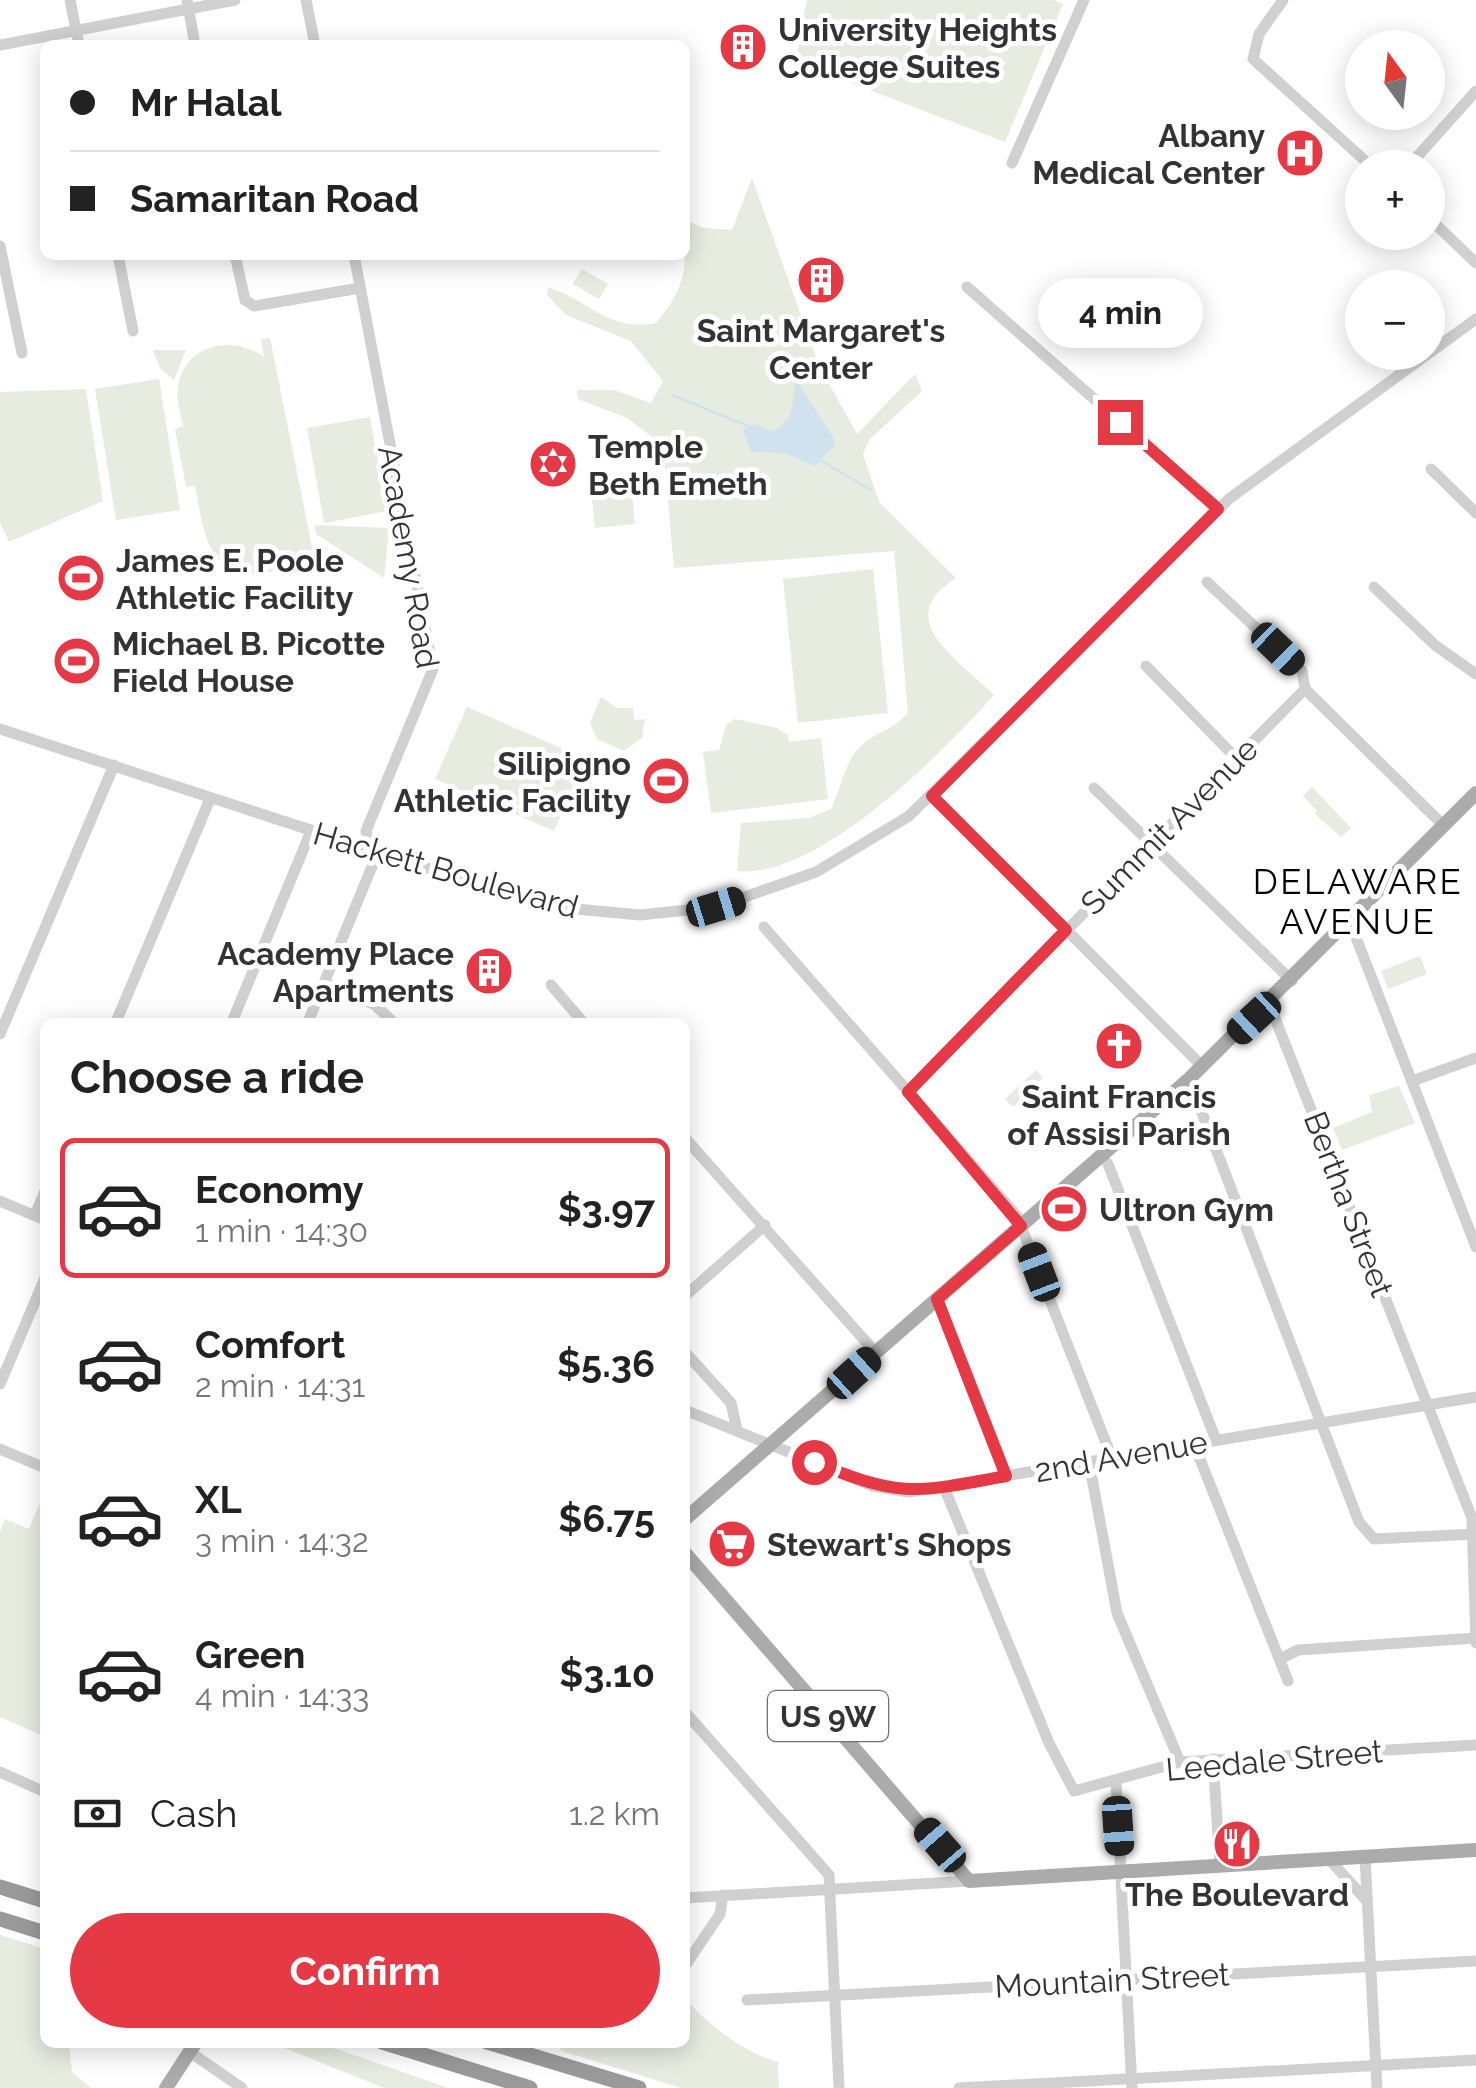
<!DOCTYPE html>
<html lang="en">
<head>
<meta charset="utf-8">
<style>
	body { margin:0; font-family:Raleway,sans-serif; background:#f6f6f6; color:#222; height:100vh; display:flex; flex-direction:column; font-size:38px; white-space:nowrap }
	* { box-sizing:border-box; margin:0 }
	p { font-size:32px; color:#767676 }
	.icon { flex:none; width:55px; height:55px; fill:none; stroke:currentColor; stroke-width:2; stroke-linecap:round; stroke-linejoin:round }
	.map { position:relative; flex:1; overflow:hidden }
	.side { position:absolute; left:40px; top:1018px; width:650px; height:1030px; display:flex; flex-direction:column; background:#fff; border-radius:15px; box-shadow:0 5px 25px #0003 }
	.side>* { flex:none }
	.top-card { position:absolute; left:40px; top:40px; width:650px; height:220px; border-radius:15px; box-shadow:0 5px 25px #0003; display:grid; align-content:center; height:220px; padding:0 30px; background:#fff }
	.needle { width:65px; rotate:345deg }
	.controls { position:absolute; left:1345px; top:30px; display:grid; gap:20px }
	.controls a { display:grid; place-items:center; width:100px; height:100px; border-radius:50%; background:#fff; box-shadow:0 5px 25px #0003; font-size:50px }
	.end { position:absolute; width:45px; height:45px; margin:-22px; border:12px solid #e63946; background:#fff; box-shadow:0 0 0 5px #fff }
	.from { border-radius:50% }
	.bubble { position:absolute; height:70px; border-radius:35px; background:#fff; box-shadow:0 5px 25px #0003; font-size:32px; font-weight:700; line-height:70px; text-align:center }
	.car { position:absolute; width:30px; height:60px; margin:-30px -15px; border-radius:12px; box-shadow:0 0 8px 2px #0007; background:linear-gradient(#222 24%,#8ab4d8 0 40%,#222 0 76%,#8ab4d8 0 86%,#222 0) }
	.top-card b { display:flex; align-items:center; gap:35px; height:95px; font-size:38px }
	.top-card b+b { border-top:2px solid #e0e0e0 }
	.top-card i { width:25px; height:25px; background:#222 }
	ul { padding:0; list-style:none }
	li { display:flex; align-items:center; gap:30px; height:140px; margin:0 20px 15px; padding:0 10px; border:5px solid transparent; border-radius:15px }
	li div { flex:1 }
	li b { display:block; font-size:38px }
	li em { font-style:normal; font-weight:700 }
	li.selected { border-color:#e63946 }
	li>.icon { width:90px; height:90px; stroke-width:1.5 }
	h2 { padding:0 30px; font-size:45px; line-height:120px }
	.pay { display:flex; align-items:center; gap:25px; height:110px; padding:0 30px; font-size:38px }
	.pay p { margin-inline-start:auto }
	.button { display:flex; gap:20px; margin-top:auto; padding:20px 30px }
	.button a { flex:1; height:115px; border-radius:60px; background:#e63946; color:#fff; font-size:40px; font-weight:700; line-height:115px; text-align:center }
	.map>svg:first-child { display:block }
</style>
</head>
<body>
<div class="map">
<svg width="1476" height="2088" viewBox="0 0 1476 2088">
	<rect width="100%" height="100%" fill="#fff"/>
	<g fill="#e6ecdf">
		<path d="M 807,0 L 1053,0 L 1063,4 L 1005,142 L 794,61 C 803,39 801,22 807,0 Z"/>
		<path d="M 752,178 L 819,366 L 857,434 L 915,374 L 922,391 L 869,440 L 863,454 L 879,502 L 956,578 C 890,619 958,659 994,695 C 942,753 819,879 737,871 L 741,823 L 809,818 L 831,809 C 841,789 845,759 863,744 C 879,730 895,730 908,712 L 894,551 L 674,568 L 663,445 L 627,418 L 578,399 L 577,390 L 614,390 L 651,403 L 663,381 L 631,341 L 566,315 L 547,295 L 548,287 C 591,301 607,332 656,323 C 689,284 685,267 685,220 L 704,228 L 732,230 Z"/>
		<path d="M 582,269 L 608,284 L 599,299 L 573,284 Z"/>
		<path d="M 270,338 L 315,562 L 305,564 L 301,549 C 290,564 281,571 263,573 C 207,581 203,527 195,486 L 186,487 L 175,429 L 183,426 C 181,414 176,400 178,387 C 184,344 233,334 264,357 L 261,339 Z"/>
		<path d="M 153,350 L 186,350 L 174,380 L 160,368 Z"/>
		<path d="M 159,379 L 180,510 L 116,520 L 95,389 Z"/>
		<path d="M 86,389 L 103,501 L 9,542 L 0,522 L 0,392 Z"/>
		<path d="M 370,417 L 387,511 L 324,523 L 307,428 Z"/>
		<path d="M 632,494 L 635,524 L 595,528 L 592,498 Z"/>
		<path d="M 315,525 L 389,528 L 384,578 L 316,534 Z"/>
		<path d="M 873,569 L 888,713 L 798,723 L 783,579 Z"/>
		<path d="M 601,697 L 617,708 L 633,708 L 634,720 L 645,719 L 642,738 L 624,751 L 597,739 L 590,723 Z"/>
		<path d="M 467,707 L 586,759 L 554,831 L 435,779 Z"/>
		<path d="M 735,719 L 777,728 L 788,735 L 789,742 L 821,738 L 828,799 L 711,813 L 703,752 L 719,750 L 726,725 Z"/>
		<path d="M 1312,787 L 1351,828 L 1341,837 L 1315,814 L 1317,811 L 1303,796 Z"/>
		<path d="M 1420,956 L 1427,974 L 1388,989 L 1381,971 Z"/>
		<path d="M 1036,1070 L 1043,1078 L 1013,1107 L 1005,1099 Z"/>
		<path d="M 1399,1086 L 1415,1123 L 1342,1150 L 1333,1128 L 1372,1112 L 1369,1095 Z"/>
		<path d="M 45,1491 L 45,1737 L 0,1717 L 0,1532 L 5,1519 L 29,1529 Z"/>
		<path d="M 0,1935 L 45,1949 L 45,2042 L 69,2043 L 72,2072 L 91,2088 L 0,2088 Z"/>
		<path d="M 685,1996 C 700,2021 750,2056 778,2062 L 779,2088 L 681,2088 L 562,2051 L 556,2043 L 685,2042 Z"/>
		<path d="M 272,2043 L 319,2043 L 449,2088 L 384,2088 Z"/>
	</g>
	<path fill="#cfe2ee" d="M 795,379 L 834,439 L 835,445 L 815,466 L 784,453 L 751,452 L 743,430 L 754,424 L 773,431 C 794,423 794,399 795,379 Z"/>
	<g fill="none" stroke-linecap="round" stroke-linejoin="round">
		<g stroke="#cfe2ee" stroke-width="2.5">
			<path d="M 672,395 L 748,426"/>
			<path d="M 820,460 L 871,490"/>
		</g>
		<g stroke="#d0d0d0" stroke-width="11">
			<path d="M 70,0 L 79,45"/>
			<path d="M 187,0 L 195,45"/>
			<path d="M 306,0 L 315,45"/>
			<path d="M 1283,0 L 1259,34 L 1253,59 L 1373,168"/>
			<path d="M 0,45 L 235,0"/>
			<path d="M 1012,163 L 1084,0"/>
			<path d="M 1407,168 L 1476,91"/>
			<path d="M 1428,217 L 1476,263"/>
			<path d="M 0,246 L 22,353"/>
			<path d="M 118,255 L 133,331"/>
			<path d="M 235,255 L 245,300 L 254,306 L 360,288"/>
			<path d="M 967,287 L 1219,509"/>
			<path d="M 1431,469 L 1476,513"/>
			<path d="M 1207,582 L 1302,671 L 1305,689 L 1444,826"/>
			<path d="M 1374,587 L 1436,646 L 1476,674"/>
			<path d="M 1146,666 L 1236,758"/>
			<path d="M 0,729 L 544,906 L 640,915 L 716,907 L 816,872 L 909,816 L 1230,498 L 1476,319"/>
			<path d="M 1094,788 L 1292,981"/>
			<path d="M 933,796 L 1202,1066"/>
			<path d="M 1350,922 L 1476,1247"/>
			<path d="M 764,927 L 1017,1216 L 1112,1458"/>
			<path d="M 325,983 L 375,1005 L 393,1022"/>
			<path d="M 551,985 L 583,1022"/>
			<path d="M 1269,1003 L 1472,1518 L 1476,1643"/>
			<path d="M 116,1022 L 210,799"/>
			<path d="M 232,1022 L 311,831"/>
			<path d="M 308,1022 L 373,864 L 366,831 L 433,669 L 354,255"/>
			<path d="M 0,1034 L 114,765"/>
			<path d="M 1189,1079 L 1359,1522 L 1374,1539 L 1476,1534"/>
			<path d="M 1412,1081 L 1476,1058"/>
			<path d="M 907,1092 L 1305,689"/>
			<path d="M 685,1138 L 876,1353"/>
			<path d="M 1101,1156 L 1108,1164 L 1216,1440"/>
			<path d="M 0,1201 L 45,1220"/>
			<path d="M 35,1215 L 45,1191"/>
			<path d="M 685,1296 L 765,1225"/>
			<path d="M 937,1299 L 1006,1477"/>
			<path d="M 685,1352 L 731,1403 L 737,1430"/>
			<path d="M 0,1384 L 45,1278"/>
			<path d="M 685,1410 L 872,1486 L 909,1492 L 1476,1397"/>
			<path d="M 1194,1444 L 1288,1681"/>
			<path d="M 0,1449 L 45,1468"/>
			<path d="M 1089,1462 L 1117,1613 L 1180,1762"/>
			<path d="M 944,1487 L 1049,1743 L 1074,1791 L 1180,1762 L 1476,1745"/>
			<path d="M 1280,1659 L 1298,1650 L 1476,1638"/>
			<path d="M 685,1712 L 829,1875 L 839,2088"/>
			<path d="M 1213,1759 L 1220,1865"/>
			<path d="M 0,1772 L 45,1792"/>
			<path d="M 1116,1782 L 1132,2088"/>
			<path d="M 1365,1857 L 1377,2088"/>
			<path d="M 1329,1859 L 1366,1900"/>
			<path d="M 685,1898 L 969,1881"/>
			<path d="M 685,1966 L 720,1914 L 723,1895"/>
			<path d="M 747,2000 L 1476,1961"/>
			<path d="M 190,2052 L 242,2088"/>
			<path d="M 959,2088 L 1476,2060"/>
		</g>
		<g stroke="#ababab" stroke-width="14">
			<path d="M 685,1519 L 1189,1079 L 1476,793"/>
			<path d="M 685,1553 L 969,1881 L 1476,1850"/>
			<path d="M 166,2088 L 196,2042"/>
		</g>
		<g stroke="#9a9a9a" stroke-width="15">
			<path d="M 0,1887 L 45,1901"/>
			<path d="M 0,1919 L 45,1933"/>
			<path d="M 382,2042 L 530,2088"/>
			<path d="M 487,2042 L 639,2088"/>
		</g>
	</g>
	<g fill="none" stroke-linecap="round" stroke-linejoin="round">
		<path stroke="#e63946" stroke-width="12" d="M 814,1462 C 901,1498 915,1493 1006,1476 L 937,1299 L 1021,1226 L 908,1092 L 1066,930 L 932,796 L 1218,509 L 1120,422"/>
	</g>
	<defs>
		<g id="building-disc" transform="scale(2.5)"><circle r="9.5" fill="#e63946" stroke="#fff"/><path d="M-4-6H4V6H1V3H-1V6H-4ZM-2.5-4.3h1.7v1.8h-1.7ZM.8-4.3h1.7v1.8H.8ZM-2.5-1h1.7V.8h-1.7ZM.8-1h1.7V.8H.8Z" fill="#fff"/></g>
		<g id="hospital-disc" transform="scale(2.5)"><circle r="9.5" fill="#e63946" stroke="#fff"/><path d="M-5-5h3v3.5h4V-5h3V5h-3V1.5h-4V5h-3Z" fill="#fff"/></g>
		<g id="synagogue-disc" transform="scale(2.5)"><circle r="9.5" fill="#e63946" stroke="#fff"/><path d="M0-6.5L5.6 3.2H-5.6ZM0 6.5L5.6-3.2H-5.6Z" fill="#fff"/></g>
		<g id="stadium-disc" transform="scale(2.5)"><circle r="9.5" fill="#e63946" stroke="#fff"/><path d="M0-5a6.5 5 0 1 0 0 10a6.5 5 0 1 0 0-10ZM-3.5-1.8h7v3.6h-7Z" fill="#fff"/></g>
		<g id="church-disc" transform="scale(2.5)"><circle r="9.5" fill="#e63946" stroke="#fff"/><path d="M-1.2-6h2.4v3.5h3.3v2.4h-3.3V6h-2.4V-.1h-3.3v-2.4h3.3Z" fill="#fff"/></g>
		<g id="supermarket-disc" transform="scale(2.5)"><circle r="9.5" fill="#e63946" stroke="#fff"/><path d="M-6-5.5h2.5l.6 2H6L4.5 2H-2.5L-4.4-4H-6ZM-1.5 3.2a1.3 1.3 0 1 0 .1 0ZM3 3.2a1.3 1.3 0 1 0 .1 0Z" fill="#fff"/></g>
		<g id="restaurant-disc" transform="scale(2.5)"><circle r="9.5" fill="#e63946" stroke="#fff"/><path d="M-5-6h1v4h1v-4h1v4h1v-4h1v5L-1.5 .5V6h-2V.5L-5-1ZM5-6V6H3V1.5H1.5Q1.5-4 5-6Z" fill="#fff"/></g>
	</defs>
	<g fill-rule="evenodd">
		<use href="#building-disc" x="743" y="47"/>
		<use href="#hospital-disc" x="1300" y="153"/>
		<use href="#building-disc" x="821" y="280"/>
		<use href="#synagogue-disc" x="553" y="464"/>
		<use href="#stadium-disc" x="81" y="578"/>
		<use href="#stadium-disc" x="77" y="661"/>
		<use href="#stadium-disc" x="666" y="781"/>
		<use href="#building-disc" x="489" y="971"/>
		<use href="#church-disc" x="1119" y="1046"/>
		<use href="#stadium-disc" x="1064" y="1209"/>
		<use href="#supermarket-disc" x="732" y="1544"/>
		<use href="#restaurant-disc" x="1237" y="1844"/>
	</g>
	<g text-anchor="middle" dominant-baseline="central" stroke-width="10" stroke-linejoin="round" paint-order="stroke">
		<rect fill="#fff" stroke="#707070" stroke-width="2.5" x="768" y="1691" width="120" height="50" rx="8"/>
		<g font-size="30" font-weight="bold" fill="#333">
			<text x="828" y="1716">US 9W</text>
		</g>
		<g font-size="32" font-weight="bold" fill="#333" stroke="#fff" text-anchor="start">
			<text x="778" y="29">University Heights<tspan x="778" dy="37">College Suites</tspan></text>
			<text x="1265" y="135" text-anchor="end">Albany<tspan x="1265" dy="37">Medical Center</tspan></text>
			<text x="821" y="330" text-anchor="middle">Saint Margaret's<tspan x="821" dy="37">Center</tspan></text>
			<text x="588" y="446">Temple<tspan x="588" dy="37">Beth Emeth</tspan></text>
			<text x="116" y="560">James E. Poole<tspan x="116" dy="37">Athletic Facility</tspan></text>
			<text x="112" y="643">Michael B. Picotte<tspan x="112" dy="37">Field House</tspan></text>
			<text x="631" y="763" text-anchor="end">Silipigno<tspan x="631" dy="37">Athletic Facility</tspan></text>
			<text x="454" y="953" text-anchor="end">Academy Place<tspan x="454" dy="37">Apartments</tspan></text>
			<text x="1119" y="1096" text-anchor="middle">Saint Francis<tspan x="1119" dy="37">of Assisi Parish</tspan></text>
			<text x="1099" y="1209">Ultron Gym</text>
			<text x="767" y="1544">Stewart's Shops</text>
			<text x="1237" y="1894" text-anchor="middle">The Boulevard</text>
		</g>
		<g font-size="32" fill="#333" stroke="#fff">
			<text transform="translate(409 557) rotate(80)">Academy Road</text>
			<text transform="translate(1169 826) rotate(-45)">Summit Avenue</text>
			<text transform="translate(446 870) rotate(16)">Hackett Boulevard</text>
			<text transform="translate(1349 1204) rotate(69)">Bertha Street</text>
			<text transform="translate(1121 1456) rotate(-10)">2nd Avenue</text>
			<text transform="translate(1274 1760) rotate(-5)">Leedale Street</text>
			<text transform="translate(1112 1980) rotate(-3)">Mountain Street</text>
		</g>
		<g font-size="35" letter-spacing="2.5" fill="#000" stroke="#fff">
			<text x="1358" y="881">DELAWARE<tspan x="1358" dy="40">AVENUE</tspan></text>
		</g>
	</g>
</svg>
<div class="controls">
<a><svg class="needle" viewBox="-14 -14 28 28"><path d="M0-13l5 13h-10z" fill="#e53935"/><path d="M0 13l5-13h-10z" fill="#767676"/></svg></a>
<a>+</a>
<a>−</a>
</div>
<i class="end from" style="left:814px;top:1462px"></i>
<i class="end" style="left:1120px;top:422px"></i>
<div class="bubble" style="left:1038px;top:278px;width:165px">4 min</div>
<i class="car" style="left:1278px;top:649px;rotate:134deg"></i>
<i class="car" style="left:716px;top:907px;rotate:73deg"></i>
<i class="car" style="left:1254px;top:1018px;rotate:227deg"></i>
<i class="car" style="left:1039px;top:1272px;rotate:339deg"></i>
<i class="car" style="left:854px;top:1373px;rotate:48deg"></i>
<i class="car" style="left:1118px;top:1826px;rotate:176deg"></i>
<i class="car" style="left:940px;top:1845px;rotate:319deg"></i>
<div class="top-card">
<b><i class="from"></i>Mr Halal</b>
<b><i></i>Samaritan Road</b>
</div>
<section class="side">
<h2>Choose a ride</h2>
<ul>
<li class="selected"><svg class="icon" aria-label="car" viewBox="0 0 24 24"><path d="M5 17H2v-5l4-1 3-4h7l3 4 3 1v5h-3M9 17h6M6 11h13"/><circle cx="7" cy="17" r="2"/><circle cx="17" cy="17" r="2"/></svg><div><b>Economy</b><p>1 min · 14:30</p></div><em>$3.97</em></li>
<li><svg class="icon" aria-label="car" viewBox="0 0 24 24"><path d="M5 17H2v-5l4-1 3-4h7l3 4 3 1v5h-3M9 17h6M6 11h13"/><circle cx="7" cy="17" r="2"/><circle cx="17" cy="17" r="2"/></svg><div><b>Comfort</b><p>2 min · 14:31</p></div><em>$5.36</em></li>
<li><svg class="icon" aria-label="car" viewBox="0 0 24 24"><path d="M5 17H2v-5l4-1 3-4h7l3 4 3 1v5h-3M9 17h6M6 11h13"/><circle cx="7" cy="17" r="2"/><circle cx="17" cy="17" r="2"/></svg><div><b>XL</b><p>3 min · 14:32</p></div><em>$6.75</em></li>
<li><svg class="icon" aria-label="car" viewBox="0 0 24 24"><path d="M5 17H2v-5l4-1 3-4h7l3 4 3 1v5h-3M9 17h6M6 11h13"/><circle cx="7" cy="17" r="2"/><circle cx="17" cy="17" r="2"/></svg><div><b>Green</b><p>4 min · 14:33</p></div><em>$3.10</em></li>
</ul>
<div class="pay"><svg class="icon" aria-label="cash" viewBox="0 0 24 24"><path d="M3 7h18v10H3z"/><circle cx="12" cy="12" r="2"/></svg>Cash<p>1.2 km</p></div>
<div class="button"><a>Confirm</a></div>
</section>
</div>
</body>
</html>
